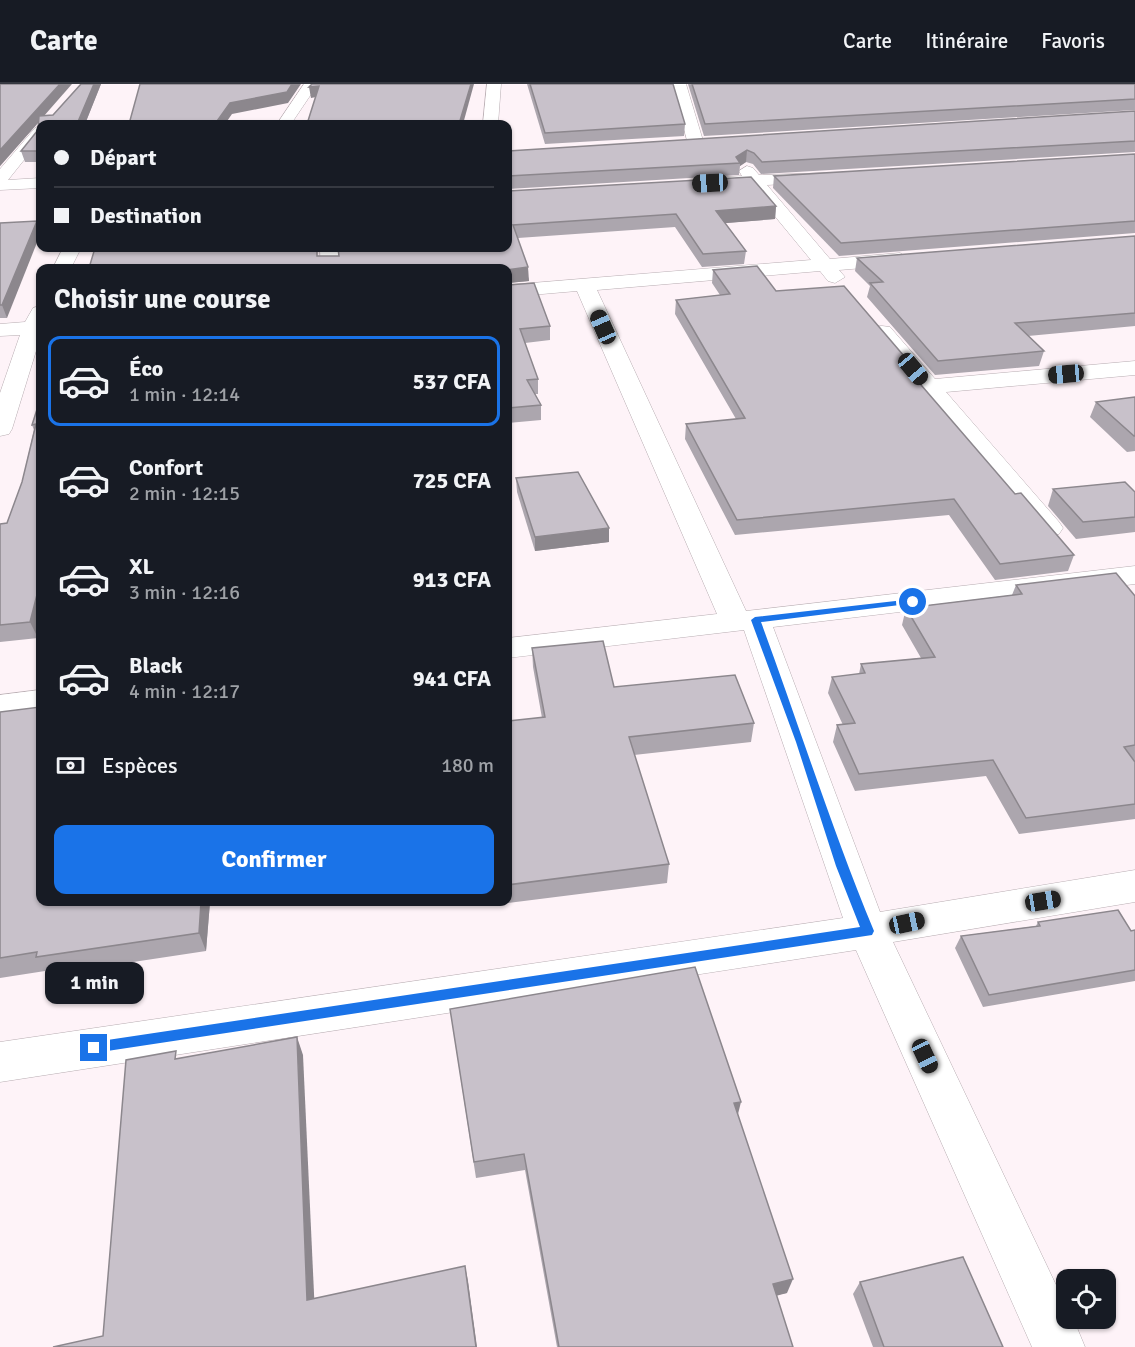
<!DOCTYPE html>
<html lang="fr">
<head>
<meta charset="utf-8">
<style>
	body { margin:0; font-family:Signika,sans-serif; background:#20242c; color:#f1f3f6; height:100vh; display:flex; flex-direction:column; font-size:22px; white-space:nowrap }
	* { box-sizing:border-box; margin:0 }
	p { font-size:20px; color:#9ea1a6 }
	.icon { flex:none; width:33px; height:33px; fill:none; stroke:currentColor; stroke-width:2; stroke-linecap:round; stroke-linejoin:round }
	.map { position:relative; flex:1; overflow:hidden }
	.drawer { position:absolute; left:36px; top:180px; width:476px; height:642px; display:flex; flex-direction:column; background:#171b24; border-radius:12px; box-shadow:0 2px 4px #0004 }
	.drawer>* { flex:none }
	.top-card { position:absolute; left:36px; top:36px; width:476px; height:132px; border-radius:12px; box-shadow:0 2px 4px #0004; display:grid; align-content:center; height:132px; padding:0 18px; background:#171b24 }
	.tools { position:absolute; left:1056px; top:1185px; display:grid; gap:12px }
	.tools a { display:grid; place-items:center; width:60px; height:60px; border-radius:12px; background:#171b24; box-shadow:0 2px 4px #0004; font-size:30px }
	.end { position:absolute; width:27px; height:27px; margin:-14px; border:8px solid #1a73e8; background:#fff; box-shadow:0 0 0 3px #fff }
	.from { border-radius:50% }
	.bubble { position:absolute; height:42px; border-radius:12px; background:#171b24; box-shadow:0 2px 4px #0004; font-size:20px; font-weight:800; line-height:42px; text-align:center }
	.car { position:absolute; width:18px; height:36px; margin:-18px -9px; border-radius:8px; box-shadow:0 0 4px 2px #0007; background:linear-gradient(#222 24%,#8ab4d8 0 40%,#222 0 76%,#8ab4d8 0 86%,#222 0) }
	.top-card b { display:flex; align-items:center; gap:21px; height:57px; font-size:22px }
	.top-card b+b { border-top:2px solid #363941 }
	.top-card i { width:15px; height:15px; background:#f1f3f6 }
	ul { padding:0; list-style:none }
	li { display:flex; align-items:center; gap:18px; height:90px; margin:0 12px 9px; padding:0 6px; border:3px solid transparent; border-radius:12px }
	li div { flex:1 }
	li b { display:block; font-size:22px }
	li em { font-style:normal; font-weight:800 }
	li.current { border-color:#1a73e8 }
	li>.icon { width:54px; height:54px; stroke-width:1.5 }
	h2 { padding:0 18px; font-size:27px; line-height:72px }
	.pay { display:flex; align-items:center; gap:15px; height:66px; padding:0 18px; font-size:22px }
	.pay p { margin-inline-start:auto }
	.button { display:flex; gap:12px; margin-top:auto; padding:12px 18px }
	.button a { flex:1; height:69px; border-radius:12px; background:#1a73e8; color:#fff; font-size:24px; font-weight:800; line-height:69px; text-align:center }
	header { display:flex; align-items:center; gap:36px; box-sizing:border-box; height:84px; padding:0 30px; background:#171b24; border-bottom:2px solid #363941 }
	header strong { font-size:28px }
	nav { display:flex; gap:33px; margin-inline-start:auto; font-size:21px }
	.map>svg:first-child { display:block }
</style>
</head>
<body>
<header>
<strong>Carte</strong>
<nav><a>Carte</a><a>Itinéraire</a><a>Favoris</a></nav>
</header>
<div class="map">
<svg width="1135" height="1263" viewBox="0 0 1135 1263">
	<rect width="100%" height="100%" fill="#fef3f8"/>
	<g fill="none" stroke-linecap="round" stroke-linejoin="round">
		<g stroke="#b7acb1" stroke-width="1">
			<g id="minor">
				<path d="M 304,0 L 318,0 L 291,40 L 277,40 Z"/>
				<path d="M 487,0 L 501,0 L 498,40 L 483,40 Z"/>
				<path d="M 672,0 L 686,0 L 704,60 L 702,63 L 690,63 L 688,60 Z"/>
				<path d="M 40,42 L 40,56 L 8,96 L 40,94 L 40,104 L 0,106 L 0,85 L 35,44 Z"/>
				<path d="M 747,82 L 753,84 L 759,91 L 825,89 L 827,93 L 825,97 L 819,98 L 767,101 L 830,175 L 900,169 L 910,175 L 900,181 L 839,186 L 845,193 L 835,199 L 828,197 L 820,187 L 597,206 L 746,527 L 1135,482 L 1135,500 L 773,543 L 880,828 L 1135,786 L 1135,818 L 893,858 L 1066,1222 L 1066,1234 L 1073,1234 L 1085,1263 L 1032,1263 L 856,866 L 0,998 L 0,958 L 843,834 L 744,546 L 507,574 L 507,554 L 717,530 L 577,207 L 507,213 L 507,201 L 811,176 L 750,102 L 708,104 L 700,99 L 708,94 L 742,92 L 739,87 Z"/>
				<path d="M 63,164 L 81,164 L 71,184 L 53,184 Z"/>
				<path d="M 320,164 L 338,164 L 339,184 L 321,184 Z"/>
				<path d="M 40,222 L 40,254 L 12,345 L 9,350 L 0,352 L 0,309 L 20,251 L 0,252 L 0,240 L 25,238 L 33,224 Z"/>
				<path d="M 882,242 L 890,243 L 935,295 L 1135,277 L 1135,291 L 946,308 L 1059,438 L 1063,444 L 1059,450 L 1049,452 L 1039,450 L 874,253 L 871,248 L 874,243 Z"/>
				<path d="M 40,606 L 40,628 L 0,633 L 0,611 Z"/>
			</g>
		</g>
		<use href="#minor" fill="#fff" fill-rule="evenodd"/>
	</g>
	<g fill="#aca6ae">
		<path d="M 0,0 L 44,32 L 53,31 L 81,0 L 101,0 L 85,40 L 40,40 L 40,78 L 25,78 L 21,67 L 38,46 L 39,38 L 0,82 Z"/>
		<path d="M 527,0 L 673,0 L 685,40 L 684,52 L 545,60 Z"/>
		<path d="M 688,0 L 1135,0 L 1135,26 L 704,52 Z"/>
		<path d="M 1135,27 L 1135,68 L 761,90 L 753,80 L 746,78 L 740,82 L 739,91 L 507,105 L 507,67 Z"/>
		<path d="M 1135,70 L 1135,149 L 839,172 L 773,104 L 774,92 Z"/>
		<path d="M 507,107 L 776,122 L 775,135 L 725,139 L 746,167 L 744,180 L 702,183 L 675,143 L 518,154 L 529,197 L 507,199 L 507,184 L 319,172 L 339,172 Z"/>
		<path d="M 0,139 L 7,234 L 0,234 Z"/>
		<path d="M 1135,152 L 1135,242 L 1028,252 L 1044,267 L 1039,282 L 935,291 L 867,213 L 870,202 L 855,187 L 857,174 Z"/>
		<path d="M 713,186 L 776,207 L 910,279 L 909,287 L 1015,410 L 1074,471 L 1068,487 L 995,496 L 949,431 L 735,451 L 685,355 L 686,340 L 736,335 L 675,230 L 676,216 L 720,211 L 712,199 Z"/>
		<path d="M 507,201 L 550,242 L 550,256 L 525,259 L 538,295 L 538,310 L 535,310 L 541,321 L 541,336 L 507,339 Z"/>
		<path d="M 1135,313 L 1135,367 L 1127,368 L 1090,333 L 1096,318 Z"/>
		<path d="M 40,316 L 40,543 L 38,554 L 0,558 L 0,440 L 7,439 L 22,398 L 34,346 L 32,341 Z"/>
		<path d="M 516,394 L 609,458 L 535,467 L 517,408 Z"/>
		<path d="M 1053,405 L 1135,408 L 1135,448 L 1076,455 L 1048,422 Z"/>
		<path d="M 1016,501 L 1135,512 L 1135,677 L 1134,677 L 1135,678 L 1135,735 L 1019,750 L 986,692 L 855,707 L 833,658 L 837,641 L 843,641 L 828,609 L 832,593 L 859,590 L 861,580 L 921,574 L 902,541 L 906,524 L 1012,511 Z"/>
		<path d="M 532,564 L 614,603 L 754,639 L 751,658 L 634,671 L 669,780 L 667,799 L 501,820 L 501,818 L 507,818 L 507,637 L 542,634 L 533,583 Z"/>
		<path d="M 0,628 L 40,818 L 210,818 L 206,867 L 47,891 L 45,887 L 0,894 Z"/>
		<path d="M 1038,838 L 1131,847 L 1135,846 L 1135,897 L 983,923 L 955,864 L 961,852 L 1036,842 Z"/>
		<path d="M 450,925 L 738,1031 L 787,1209 L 776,1211 L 793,1263 L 557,1263 L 525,1086 L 476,1094 Z"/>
		<path d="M 860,1198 L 1003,1263 L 873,1263 L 853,1210 Z"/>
	</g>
	<g fill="#8c878d">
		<path d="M 60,0 L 72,0 L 0,82 L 0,66 Z"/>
		<path d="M 94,0 L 101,0 L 85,40 L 77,40 Z"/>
		<path d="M 292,0 L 301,0 L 288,19 L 232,30 L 225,40 L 215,40 L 230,19 Z"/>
		<path d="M 471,0 L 474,0 L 463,40 L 459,40 Z"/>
		<path d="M 319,2 L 321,12 L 311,14 L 309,3 Z"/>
		<path d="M 747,66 L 746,78 L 740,82 L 740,79 L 736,73 Z"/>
		<path d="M 776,122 L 775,135 L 715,140 L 716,127 Z"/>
		<path d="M 37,137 L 40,148 L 40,151 L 7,234 L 2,221 Z"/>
		<path d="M 528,183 L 529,197 L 507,199 L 507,186 Z"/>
		<path d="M 609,444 L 609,458 L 535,467 L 535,453 Z"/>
		<path d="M 40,499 L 40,543 L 38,554 L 30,538 Z"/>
		<path d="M 201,818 L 210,818 L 206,867 L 199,849 Z"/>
		<path d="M 297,953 L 303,971 L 315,1231 L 307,1216 Z"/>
		<path d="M 741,1018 L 737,1034 L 734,1019 Z"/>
		<path d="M 465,1182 L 468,1197 L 477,1263 L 476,1263 Z"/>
		<path d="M 793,1195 L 787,1209 L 768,1214 L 773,1200 Z"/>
	</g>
	<g fill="#c8c1ca" stroke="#8c878d" stroke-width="1.5">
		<path d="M 0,0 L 60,0 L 0,66 Z"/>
		<path d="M 81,0 L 94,0 L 77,40 L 40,40 L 40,67 L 21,67 L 38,46 L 39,32 L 53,31 Z"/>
		<path d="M 140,0 L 292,0 L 287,8 L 230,19 L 215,40 L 129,40 Z"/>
		<path d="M 312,0 L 471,0 L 459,40 L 307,40 L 319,2 L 309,3 Z"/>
		<path d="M 530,0 L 673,0 L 685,40 L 545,49 Z"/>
		<path d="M 692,0 L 1135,0 L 1135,15 L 705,40 Z"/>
		<path d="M 1135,27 L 1135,57 L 762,78 L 754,69 L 747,66 L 736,73 L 740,79 L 507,92 L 507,67 Z"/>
		<path d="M 1135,70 L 1135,137 L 841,159 L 774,92 Z"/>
		<path d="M 751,93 L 776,122 L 716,127 L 746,167 L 703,170 L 676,130 L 513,141 L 528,183 L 507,186 L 507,184 L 89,184 L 95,164 L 317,164 L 317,172 L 339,172 L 338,164 L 507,164 L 507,107 Z"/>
		<path d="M 37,137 L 2,221 L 0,221 L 0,139 Z"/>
		<path d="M 1135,152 L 1135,229 L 1015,239 L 1044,267 L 938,277 L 870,199 L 883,198 L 857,174 Z"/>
		<path d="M 757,182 L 776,207 L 844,202 L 910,279 L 903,280 L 1015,410 L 1021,409 L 1074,471 L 1000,480 L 954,415 L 737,436 L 686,340 L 745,334 L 676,216 L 730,210 L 713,186 Z"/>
		<path d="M 534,199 L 550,242 L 520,245 L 538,295 L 527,296 L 541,321 L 507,324 L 507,201 Z"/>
		<path d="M 1135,313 L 1135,352 L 1134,352 L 1096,318 Z"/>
		<path d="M 40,316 L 40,499 L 30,538 L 0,541 L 0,440 L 7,439 L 22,398 L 36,340 L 32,341 Z"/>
		<path d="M 578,388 L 609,444 L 535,453 L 516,394 Z"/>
		<path d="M 1125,398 L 1135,408 L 1135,433 L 1083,438 L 1053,405 Z"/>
		<path d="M 1116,489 L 1135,512 L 1135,661 L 1124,663 L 1135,678 L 1135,720 L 1026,734 L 993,676 L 859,690 L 837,641 L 855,639 L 832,593 L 865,589 L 861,580 L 935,573 L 906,524 L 1022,510 L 1016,501 Z"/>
		<path d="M 603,557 L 614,603 L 735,591 L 754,639 L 629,653 L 669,780 L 507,801 L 507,637 L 545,633 L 532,564 Z"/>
		<path d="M 40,623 L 40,729 L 38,738 L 40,738 L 40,818 L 201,818 L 199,849 L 36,873 L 37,868 L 0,874 L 0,628 Z"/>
		<path d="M 1118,826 L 1131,847 L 1135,846 L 1135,886 L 989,911 L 961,852 L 1040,842 L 1038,838 Z"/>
		<path d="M 695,883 L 741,1018 L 734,1019 L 793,1195 L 773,1200 L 793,1263 L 559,1263 L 524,1070 L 474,1078 L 450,925 Z"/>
		<path d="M 297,953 L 307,1216 L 465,1182 L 476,1263 L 53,1263 L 103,1252 L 126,976 L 176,967 L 175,975 Z"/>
		<path d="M 963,1173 L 1003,1263 L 884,1263 L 860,1198 Z"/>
	</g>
	<path fill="#1a73e8" d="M 913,515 L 917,518 L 916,519 L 761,538 C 799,641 832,746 874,847 L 872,851 L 94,969 L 89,968 L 87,964 L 94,958 L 860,843 L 836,782 L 796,658 L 751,536 L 755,533 Z"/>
</svg>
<div class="tools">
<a><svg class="icon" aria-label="locate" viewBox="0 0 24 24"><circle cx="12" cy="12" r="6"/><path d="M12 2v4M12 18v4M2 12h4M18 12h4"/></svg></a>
</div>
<i class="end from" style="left:913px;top:518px"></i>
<i class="end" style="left:94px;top:964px"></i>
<div class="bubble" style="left:45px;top:878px;width:99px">1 min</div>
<i class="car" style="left:710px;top:99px;rotate:267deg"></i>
<i class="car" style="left:603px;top:243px;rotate:336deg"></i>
<i class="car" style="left:913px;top:285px;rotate:140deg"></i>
<i class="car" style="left:1066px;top:290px;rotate:265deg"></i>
<i class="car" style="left:1043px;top:817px;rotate:81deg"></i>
<i class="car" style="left:907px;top:839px;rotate:78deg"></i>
<i class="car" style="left:925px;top:972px;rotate:155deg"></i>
<div class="top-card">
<b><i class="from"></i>Départ</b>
<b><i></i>Destination</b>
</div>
<section class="drawer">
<h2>Choisir une course</h2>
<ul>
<li class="current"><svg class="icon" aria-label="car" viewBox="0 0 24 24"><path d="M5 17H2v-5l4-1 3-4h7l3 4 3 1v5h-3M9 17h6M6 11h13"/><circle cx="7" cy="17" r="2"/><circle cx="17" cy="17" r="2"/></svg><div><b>Éco</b><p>1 min · 12:14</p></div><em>537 CFA</em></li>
<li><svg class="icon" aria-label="car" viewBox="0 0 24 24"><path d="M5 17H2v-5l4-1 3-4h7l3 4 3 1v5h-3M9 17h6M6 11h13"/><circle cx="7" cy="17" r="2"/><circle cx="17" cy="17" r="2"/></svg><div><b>Confort</b><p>2 min · 12:15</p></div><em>725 CFA</em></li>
<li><svg class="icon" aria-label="car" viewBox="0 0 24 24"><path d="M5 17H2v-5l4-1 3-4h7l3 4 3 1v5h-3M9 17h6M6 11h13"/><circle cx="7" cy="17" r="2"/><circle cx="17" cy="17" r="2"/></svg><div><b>XL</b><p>3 min · 12:16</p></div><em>913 CFA</em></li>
<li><svg class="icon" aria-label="car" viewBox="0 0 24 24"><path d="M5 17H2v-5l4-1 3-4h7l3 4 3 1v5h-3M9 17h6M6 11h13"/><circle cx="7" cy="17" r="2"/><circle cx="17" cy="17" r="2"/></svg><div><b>Black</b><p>4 min · 12:17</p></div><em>941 CFA</em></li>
</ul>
<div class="pay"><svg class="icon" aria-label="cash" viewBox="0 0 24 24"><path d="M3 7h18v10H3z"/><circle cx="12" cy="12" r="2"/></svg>Espèces<p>180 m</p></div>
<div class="button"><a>Confirmer</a></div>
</section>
</div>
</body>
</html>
